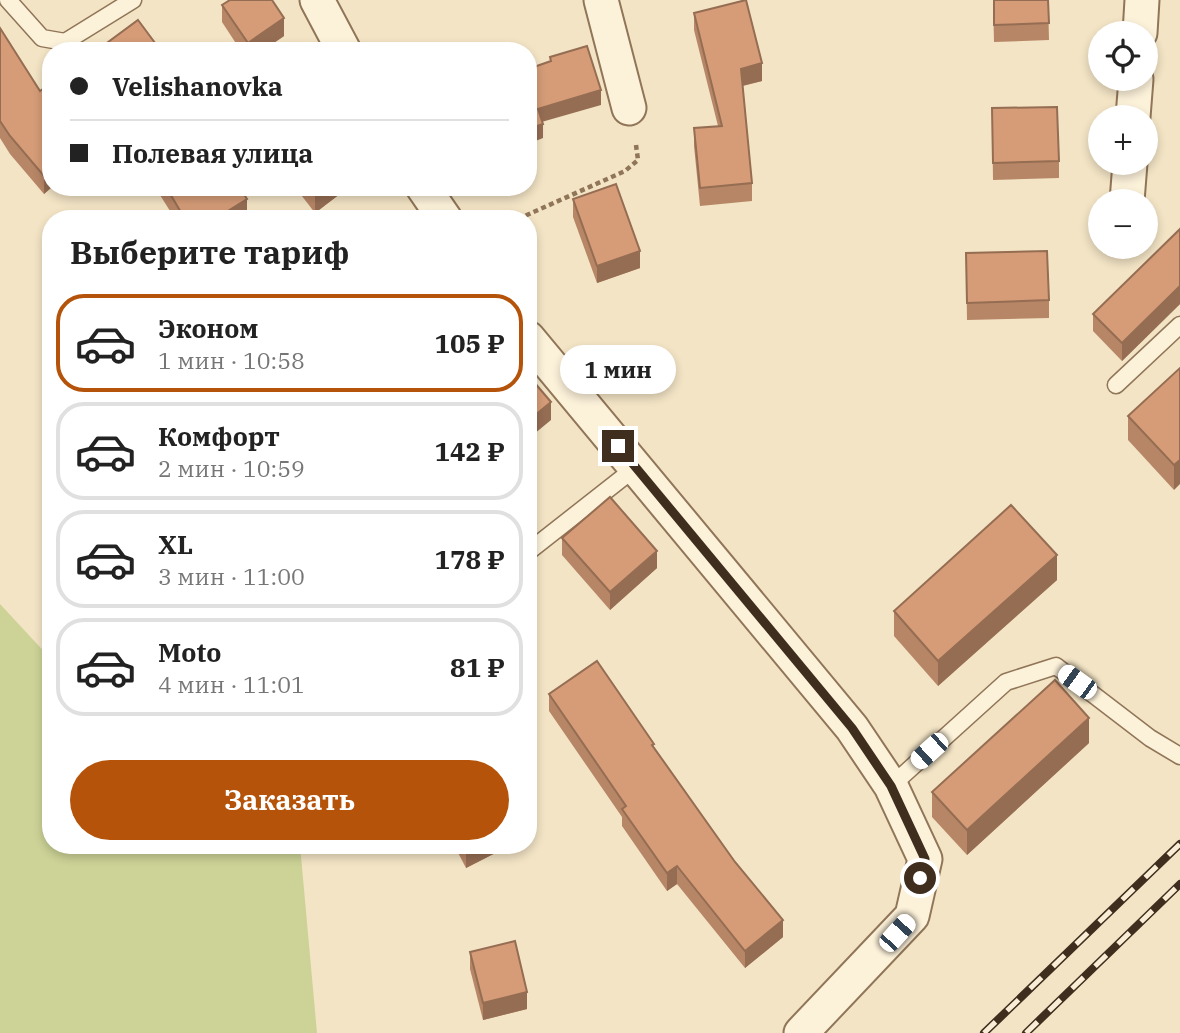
<!DOCTYPE html>
<html lang="ru">
<head>
<meta charset="utf-8">
<style>
	body { margin:0; font-family:"IBM Plex Serif",serif; background:#f2f2f2; color:#222; height:100vh; display:flex; flex-direction:column; font-size:26px; white-space:nowrap }
	* { box-sizing:border-box; margin:0 }
	p { font-size:23px; color:#767676 }
	.icon { flex:none; width:38px; height:38px; fill:none; stroke:currentColor; stroke-width:2; stroke-linecap:round; stroke-linejoin:round }
	.map { position:relative; flex:1; overflow:hidden }
	.panel { position:absolute; left:42px; top:210px; width:495px; height:644px; display:flex; flex-direction:column; background:#fff; border-radius:28px; box-shadow:0 4px 10px #0003 }
	.panel>* { flex:none }
	.top-card { position:absolute; left:42px; top:42px; width:495px; height:154px; border-radius:28px; box-shadow:0 4px 10px #0003; display:grid; align-content:center; height:154px; padding:0 28px; background:#fff }
	.controls { position:absolute; left:1088px; top:21px; display:grid; gap:14px }
	.controls a { display:grid; place-items:center; width:70px; height:70px; border-radius:50%; background:#fff; box-shadow:0 4px 10px #0003; font-size:35px }
	.end { position:absolute; width:32px; height:32px; margin:-16px; border:9px solid #3f2d1e; background:#fff; box-shadow:0 0 0 4px #fff }
	.from { border-radius:50% }
	.bubble { position:absolute; height:49px; border-radius:24px; background:#fff; box-shadow:0 4px 10px #0003; font-size:23px; font-weight:700; line-height:49px; text-align:center }
	.car { position:absolute; width:21px; height:42px; margin:-21px -10px; border-radius:9px; box-shadow:0 0 5px 2px #0007; background:linear-gradient(#fff 24%,#345 0 40%,#fff 0 76%,#345 0 86%,#fff 0) }
	.top-card b { display:flex; align-items:center; gap:24px; height:66px; font-size:26px }
	.top-card b+b { border-top:2px solid #e0e0e0 }
	.top-card i { width:18px; height:18px; background:#222 }
	ul { padding:0; list-style:none }
	li { display:flex; align-items:center; gap:21px; height:98px; margin:0 14px 10px; padding:0 14px; border:4px solid #e0e0e0; border-radius:28px }
	li div { flex:1 }
	li b { display:block; font-size:26px }
	li em { font-style:normal; font-weight:700 }
	li.on { border-color:#b45309 }
	li>.icon { width:63px; height:63px; stroke-width:1.5 }
	h2 { padding:0 28px; font-size:32px; line-height:84px }
	.button { display:flex; gap:14px; margin-top:auto; padding:14px 28px }
	.button a { flex:1; height:80px; border-radius:42px; background:#b45309; color:#fff; font-size:28px; font-weight:700; line-height:80px; text-align:center }
	.map>svg:first-child { display:block }
</style>
</head>
<body>
<div class="map">
<svg width="1180" height="1033" viewBox="0 0 1180 1033">
	<rect width="100%" height="100%" fill="#f3e4c5"/>
	<path fill="#cdd397" d="M 0,604 L 51,659 L 51,845 L 300,845 L 317,1033 L 0,1033 Z"/>
	<g fill="none" stroke-linecap="round" stroke-linejoin="round">
		<g stroke="#907558" stroke-width="19">
			<g id="service">
				<path d="M 8,0 L 42,38 L 65,42 L 133,0"/>
				<path d="M 1116,385 L 1180,325"/>
				<path d="M 528,552 L 635,468"/>
				<path d="M 891,786 L 1006,682 L 1056,666 L 1150,738 L 1180,756"/>
			</g>
		</g>
		<g stroke="#907558" stroke-width="37">
			<g id="minor">
				<path d="M 317,0 L 344,51"/>
				<path d="M 601,0 L 629,108"/>
				<path d="M 1140,33 L 1142,0"/>
				<path d="M 1133,117 L 1136,79"/>
				<path d="M 423,187 L 445,219"/>
				<path d="M 1127,201 L 1130,163"/>
				<path d="M 528,338 L 852,728 L 891,786 L 925,859 L 912,916 L 801,1033"/>
			</g>
		</g>
		<path stroke="#907558" stroke-width="4.5" stroke-dasharray="5 3.5" stroke-linecap="butt" d="M 518,219 L 625,171 L 638,160 L 636,145"/>
		<use href="#service" stroke="#fcf1d9" stroke-width="16"/>
		<use href="#minor" stroke="#fcf1d9" stroke-width="33"/>
		<g stroke="#3f2d1e" stroke-width="8">
			<g id="rail">
				<path d="M 984,1033 L 1180,844"/>
				<path d="M 1026,1033 L 1180,884"/>
			</g>
		</g>
		<use href="#rail" stroke="#f9eed5" stroke-width="5" stroke-dasharray="16" stroke-linecap="butt"/>
	</g>
	<g fill="#b78666">
		<path d="M 993,0 L 1048,0 L 1049,40 L 994,42 Z"/>
		<path d="M 222,5 L 284,36 L 262,51 L 241,51 L 222,22 Z"/>
		<path d="M 694,13 L 762,81 L 743,86 L 752,183 L 752,201 L 700,206 L 694,146 L 694,128 L 718,126 L 694,30 Z"/>
		<path d="M 0,28 L 40,91 L 52,187 L 44,194 L 10,154 L 0,138 Z"/>
		<path d="M 992,108 L 1059,161 L 1059,178 L 993,180 Z"/>
		<path d="M 155,187 L 239,187 L 247,216 L 243,219 L 175,219 Z"/>
		<path d="M 295,187 L 349,187 L 315,213 Z"/>
		<path d="M 573,199 L 640,268 L 597,283 L 573,217 Z"/>
		<path d="M 1180,229 L 1180,304 L 1122,361 L 1093,331 L 1093,314 Z"/>
		<path d="M 966,253 L 1049,300 L 1049,318 L 967,320 Z"/>
		<path d="M 1180,368 L 1174,490 L 1128,440 L 1128,416 Z"/>
		<path d="M 562,538 L 657,568 L 610,610 L 562,555 Z"/>
		<path d="M 1057,580 L 938,686 L 894,636 L 894,611 Z"/>
		<path d="M 549,694 L 654,749 L 783,937 L 745,968 L 677,884 L 667,891 L 622,826 L 622,817 L 549,711 Z"/>
		<path d="M 1089,743 L 967,855 L 932,817 L 932,792 Z"/>
		<path d="M 454,845 L 511,845 L 466,868 Z"/>
		<path d="M 470,952 L 527,1009 L 483,1020 L 470,969 Z"/>
	</g>
	<g fill="#956d53">
		<path d="M 284,18 L 284,36 L 262,51 L 248,51 L 248,43 Z"/>
		<path d="M 762,63 L 762,81 L 741,86 L 741,69 Z"/>
		<path d="M 601,90 L 601,105 L 538,123 L 538,109 Z"/>
		<path d="M 543,124 L 543,138 L 528,144 L 528,129 Z"/>
		<path d="M 51,170 L 52,187 L 44,194 L 44,176 Z"/>
		<path d="M 325,187 L 349,187 L 315,213 L 315,195 Z"/>
		<path d="M 247,199 L 247,216 L 243,219 L 215,219 Z"/>
		<path d="M 640,251 L 640,268 L 597,283 L 597,266 Z"/>
		<path d="M 1180,286 L 1180,304 L 1122,361 L 1122,343 Z"/>
		<path d="M 551,402 L 551,420 L 528,439 L 528,421 Z"/>
		<path d="M 1180,460 L 1180,484 L 1174,490 L 1174,465 Z"/>
		<path d="M 657,551 L 657,568 L 610,610 L 610,592 Z"/>
		<path d="M 1057,555 L 1057,580 L 938,686 L 938,661 Z"/>
		<path d="M 1089,718 L 1089,743 L 967,855 L 967,830 Z"/>
		<path d="M 477,845 L 511,845 L 466,868 L 466,851 Z"/>
		<path d="M 677,866 L 677,884 L 667,891 L 667,873 Z"/>
		<path d="M 783,920 L 783,937 L 745,968 L 745,951 Z"/>
		<path d="M 527,992 L 527,1009 L 483,1020 L 483,1003 Z"/>
	</g>
	<g fill="#d59c77" stroke="#956d53" stroke-width="2">
		<path d="M 230,0 L 272,0 L 284,18 L 248,43 L 222,5 Z"/>
		<path d="M 746,0 L 762,63 L 741,69 L 752,183 L 700,188 L 694,128 L 722,126 L 694,13 Z"/>
		<path d="M 994,0 L 1048,0 L 1049,23 L 994,25 Z"/>
		<path d="M 138,20 L 161,51 L 96,51 Z"/>
		<path d="M 0,28 L 40,91 L 51,83 L 51,170 L 44,176 L 10,136 L 0,121 Z"/>
		<path d="M 587,46 L 601,90 L 538,109 L 543,124 L 528,129 L 528,69 L 551,61 L 550,57 Z"/>
		<path d="M 1057,107 L 1059,161 L 993,163 L 992,108 Z"/>
		<path d="M 616,184 L 640,251 L 597,266 L 573,199 Z"/>
		<path d="M 166,187 L 239,187 L 247,199 L 215,219 L 185,219 Z"/>
		<path d="M 309,187 L 325,187 L 315,195 Z"/>
		<path d="M 428,211 L 439,219 L 419,219 Z"/>
		<path d="M 1180,229 L 1180,286 L 1122,343 L 1093,314 Z"/>
		<path d="M 1047,251 L 1049,300 L 967,303 L 966,253 Z"/>
		<path d="M 1180,368 L 1180,460 L 1174,465 L 1128,416 Z"/>
		<path d="M 528,375 L 551,402 L 528,421 Z"/>
		<path d="M 610,497 L 657,551 L 610,592 L 562,538 Z"/>
		<path d="M 1011,505 L 1057,555 L 938,661 L 894,611 Z"/>
		<path d="M 597,661 L 654,744 L 652,745 L 735,862 L 783,920 L 745,951 L 677,866 L 667,873 L 622,809 L 626,806 L 549,694 Z"/>
		<path d="M 1055,680 L 1089,718 L 967,830 L 932,792 Z"/>
		<path d="M 463,845 L 477,845 L 466,851 Z"/>
		<path d="M 515,941 L 527,992 L 483,1003 L 470,952 Z"/>
	</g>
	<g fill="none" stroke-linecap="round" stroke-linejoin="round">
		<path stroke="#3f2d1e" stroke-width="9" d="M 618,446 L 852,728 L 891,786 L 925,859 L 920,878"/>
	</g>
</svg>
<div class="controls">
<a><svg class="icon" aria-label="locate" viewBox="0 0 24 24"><circle cx="12" cy="12" r="6"/><path d="M12 2v4M12 18v4M2 12h4M18 12h4"/></svg></a>
<a>+</a>
<a>−</a>
</div>
<i class="end from" style="left:920px;top:878px"></i>
<i class="end" style="left:618px;top:446px"></i>
<div class="bubble" style="left:560px;top:345px;width:116px">1 мин</div>
<i class="car" style="left:1077px;top:682px;rotate:306deg"></i>
<i class="car" style="left:929px;top:751px;rotate:228deg"></i>
<i class="car" style="left:897px;top:933px;rotate:42deg"></i>
<div class="top-card">
<b><i class="from"></i>Velishanovka</b>
<b><i></i>Полевая улица</b>
</div>
<section class="panel">
<h2>Выберите тариф</h2>
<ul>
<li class="on"><svg class="icon" aria-label="car" viewBox="0 0 24 24"><path d="M5 17H2v-5l4-1 3-4h7l3 4 3 1v5h-3M9 17h6M6 11h13"/><circle cx="7" cy="17" r="2"/><circle cx="17" cy="17" r="2"/></svg><div><b>Эконом</b><p>1 мин · 10:58</p></div><em>105 ₽</em></li>
<li><svg class="icon" aria-label="car" viewBox="0 0 24 24"><path d="M5 17H2v-5l4-1 3-4h7l3 4 3 1v5h-3M9 17h6M6 11h13"/><circle cx="7" cy="17" r="2"/><circle cx="17" cy="17" r="2"/></svg><div><b>Комфорт</b><p>2 мин · 10:59</p></div><em>142 ₽</em></li>
<li><svg class="icon" aria-label="car" viewBox="0 0 24 24"><path d="M5 17H2v-5l4-1 3-4h7l3 4 3 1v5h-3M9 17h6M6 11h13"/><circle cx="7" cy="17" r="2"/><circle cx="17" cy="17" r="2"/></svg><div><b>XL</b><p>3 мин · 11:00</p></div><em>178 ₽</em></li>
<li><svg class="icon" aria-label="car" viewBox="0 0 24 24"><path d="M5 17H2v-5l4-1 3-4h7l3 4 3 1v5h-3M9 17h6M6 11h13"/><circle cx="7" cy="17" r="2"/><circle cx="17" cy="17" r="2"/></svg><div><b>Moto</b><p>4 мин · 11:01</p></div><em>81 ₽</em></li>
</ul>
<div class="button"><a>Заказать</a></div>
</section>
</div>
</body>
</html>
